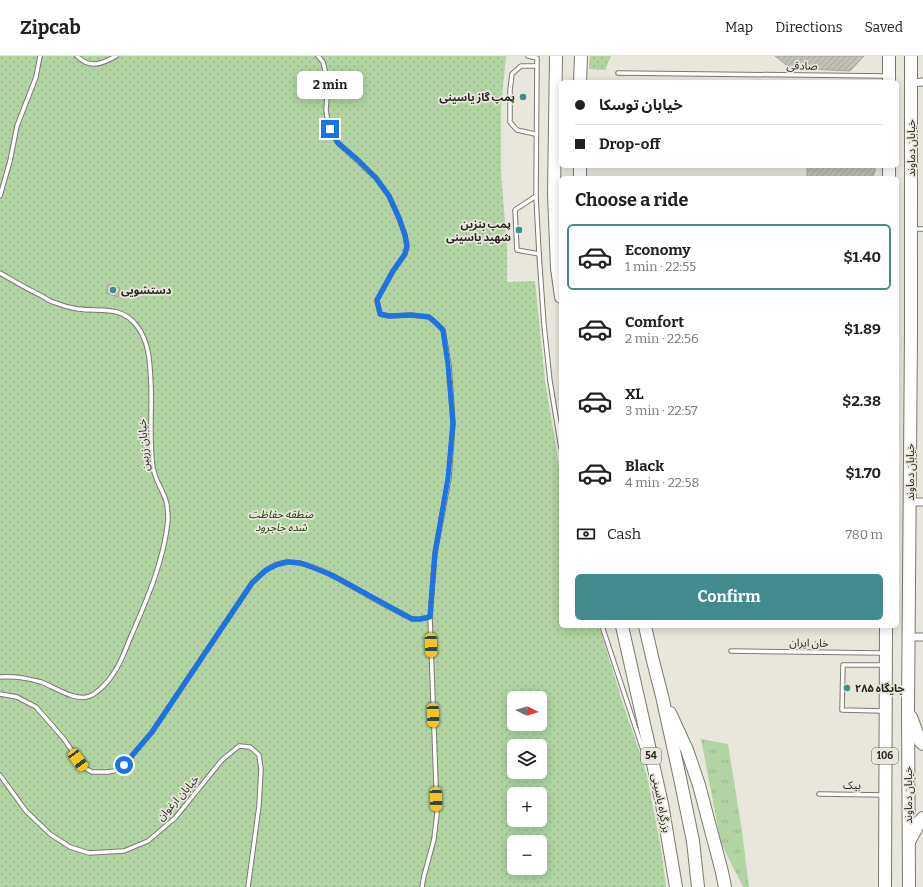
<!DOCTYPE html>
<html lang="en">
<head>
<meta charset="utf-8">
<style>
	body { margin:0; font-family:Bitter,"Noto Sans Arabic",serif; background:#f6f6f6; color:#202124; height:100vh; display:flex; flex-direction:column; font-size:15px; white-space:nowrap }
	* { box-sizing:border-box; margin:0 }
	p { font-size:13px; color:#757577 }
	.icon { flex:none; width:22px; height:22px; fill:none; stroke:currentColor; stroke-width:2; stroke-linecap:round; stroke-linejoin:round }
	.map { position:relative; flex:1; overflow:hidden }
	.panel { position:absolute; left:559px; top:120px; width:340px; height:452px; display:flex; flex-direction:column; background:#fff; border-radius:6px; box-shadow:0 2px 10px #0003 }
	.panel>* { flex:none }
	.hud { position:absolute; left:559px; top:24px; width:340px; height:88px; border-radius:6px; box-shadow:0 2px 10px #0003; display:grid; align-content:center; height:88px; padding:0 16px; background:#fff }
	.needle { width:26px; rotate:95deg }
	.fabs { position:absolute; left:507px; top:635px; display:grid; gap:8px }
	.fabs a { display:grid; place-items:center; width:40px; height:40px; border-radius:6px; background:#fff; box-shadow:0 2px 10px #0003; font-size:20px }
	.end { position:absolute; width:18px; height:18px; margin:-9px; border:5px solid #1a73e8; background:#fff; box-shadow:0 0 0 2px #fff }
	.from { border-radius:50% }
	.bubble { position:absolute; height:28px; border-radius:6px; background:#fff; box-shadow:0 2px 10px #0003; font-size:13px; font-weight:700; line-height:28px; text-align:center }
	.car { position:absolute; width:12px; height:24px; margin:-12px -6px; border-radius:5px; box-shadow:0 0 3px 1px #0007; background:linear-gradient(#f5c518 24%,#345 0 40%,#f5c518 0 76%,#345 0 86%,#f5c518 0) }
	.hud b { display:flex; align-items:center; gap:14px; height:38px; font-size:15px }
	.hud b+b { border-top:1px solid #e0e0e0 }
	.hud i { width:10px; height:10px; background:#202124 }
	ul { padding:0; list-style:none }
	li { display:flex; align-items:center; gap:12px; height:66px; margin:0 8px 6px; padding:0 8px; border:2px solid transparent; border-radius:6px }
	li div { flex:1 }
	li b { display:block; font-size:15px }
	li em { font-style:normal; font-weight:700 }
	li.on { border-color:#438b8f }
	li>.icon { width:36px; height:36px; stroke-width:1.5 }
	h2 { padding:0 16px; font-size:18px; line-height:48px }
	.pay { display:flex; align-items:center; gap:10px; height:44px; padding:0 16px; font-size:15px }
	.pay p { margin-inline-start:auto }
	.button { display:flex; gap:8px; margin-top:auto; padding:8px 16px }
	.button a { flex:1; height:46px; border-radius:6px; background:#438b8f; color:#fff; font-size:16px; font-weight:700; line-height:46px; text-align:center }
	header { display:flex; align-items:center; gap:24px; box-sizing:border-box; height:56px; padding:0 20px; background:#fff; border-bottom:1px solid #e0e0e0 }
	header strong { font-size:19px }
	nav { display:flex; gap:22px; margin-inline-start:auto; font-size:14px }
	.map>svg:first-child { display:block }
</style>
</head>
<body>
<header>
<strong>Zipcab</strong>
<nav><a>Map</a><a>Directions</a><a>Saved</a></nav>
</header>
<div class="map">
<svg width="923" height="831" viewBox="0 0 923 831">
	<defs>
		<pattern id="grass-tufts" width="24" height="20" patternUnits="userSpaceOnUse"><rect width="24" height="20" fill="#b1d4a2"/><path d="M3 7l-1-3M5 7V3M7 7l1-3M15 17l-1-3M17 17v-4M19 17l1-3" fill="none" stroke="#98b68b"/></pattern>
		<pattern id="park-dots" width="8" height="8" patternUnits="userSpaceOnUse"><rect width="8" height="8" fill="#b1d4a2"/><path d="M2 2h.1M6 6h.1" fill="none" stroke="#98b68b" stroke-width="1.8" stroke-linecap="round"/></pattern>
		<pattern id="building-hatch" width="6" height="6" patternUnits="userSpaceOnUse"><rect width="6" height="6" fill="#c2bfb6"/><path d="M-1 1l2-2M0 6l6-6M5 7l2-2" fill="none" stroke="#a7a49c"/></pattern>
	</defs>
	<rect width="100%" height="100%" fill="#e9e6dc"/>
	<path fill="url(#grass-tufts)" d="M 701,683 L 728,688 L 742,775 L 749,831 L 743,831 L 721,787 Z"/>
	<g fill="url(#park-dots)" fill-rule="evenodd">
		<path d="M 0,0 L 506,0 L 501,51 L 501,117 L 507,190 L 507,226 L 535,225 L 545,325 L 561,421 L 561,570 L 598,570 L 601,576 L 622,645 L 641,700 L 647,720 L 661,792 L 666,831 L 0,831 ZM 514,642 L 540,642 L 540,668 L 514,668 ZM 514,690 L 540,690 L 540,716 L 514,716 ZM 514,738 L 540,738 L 540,764 L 514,764 ZM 514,786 L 540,786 L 540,812 L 514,812 Z"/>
		<path d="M 590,0 L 611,0 L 605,14 L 589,13 Z"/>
	</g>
	<g fill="url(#building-hatch)" stroke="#a7a59c">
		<path d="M 775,0 L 864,0 L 850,15 L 790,12 Z"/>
		<path d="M 807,110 L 875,110 L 875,115 L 872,122 L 807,122 Z"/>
		<path d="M 108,228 L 120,232 L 118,241 L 106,237 Z"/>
	</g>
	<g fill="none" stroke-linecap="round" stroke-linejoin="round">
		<g stroke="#7b7970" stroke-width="5.5">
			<g id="service">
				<path d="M 77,0 C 90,13 102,8 116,0"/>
				<path d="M 318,0 L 323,6 L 328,27 L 326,54 L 329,73 L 338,87 L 357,104 L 376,122 L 389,140 L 399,162 L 405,179 L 407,190 L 405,198 L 393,215 L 377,244 L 380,258 L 389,260 L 411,259 L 429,261 L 436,267 L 443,274 L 449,309 L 453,367 L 449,422 L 435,497 L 430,561 L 437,757 L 434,783 L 424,820 L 422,831"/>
				<path d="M 528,0 L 537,2 L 536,140 L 539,198 L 544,269 L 550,325 L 561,392"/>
				<path d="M 618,17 L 886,20"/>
				<path d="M 535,78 L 517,74 L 510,66 L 510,34 L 512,18 L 521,10 L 536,10"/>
				<path d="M 0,140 L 10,105 L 17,70 L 36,21 L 40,0"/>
				<path d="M 536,140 L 515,154 L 517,194 L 539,198"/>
				<path d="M 914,173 L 923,173"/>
				<path d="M 0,217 C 14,225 27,233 42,240 C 47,243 51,246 56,247 C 63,250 71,252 78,253 C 101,256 121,249 137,270 C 150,287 150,309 151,329 C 152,356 149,386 153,412 C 156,426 163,434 166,445 C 168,451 168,459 168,464 C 164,504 148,541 132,578 C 126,591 122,606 113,618 C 108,626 99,636 90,640 C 75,646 55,631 41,626 C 26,622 16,620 0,621"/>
				<path d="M 602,570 L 645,700"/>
				<path d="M 731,595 L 883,597"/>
				<path d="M 0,638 L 6,639 L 17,641 L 36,651 L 64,683 L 83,711 L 92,716 L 108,716 L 114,715 L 124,709 L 152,676 L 252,527 C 262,517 272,507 288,506 C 312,505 347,528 369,540 C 383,548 397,555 412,563 L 420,563 L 430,561"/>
				<path d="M 883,655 L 842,654 L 843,609 L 885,609"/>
				<path d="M 0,719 L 26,755 L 50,778 L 70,791 L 89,797 L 124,795 L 148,785 L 175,762 L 222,704 L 239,690 L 250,691 L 259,699 L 261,713 L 259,750 L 248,831"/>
				<path d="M 819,738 L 884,739"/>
			</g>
		</g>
		<g stroke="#7b7970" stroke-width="9">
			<g id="minor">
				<path d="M 911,27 L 923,26"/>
				<path d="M 909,446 L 923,446"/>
				<path d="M 908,581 L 923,581"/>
			</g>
		</g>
		<g stroke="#7b7970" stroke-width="14">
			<g id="primary">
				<path d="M 889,0 L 889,26"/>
				<path d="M 889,122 L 889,110"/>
				<path d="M 911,661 L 920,685 L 923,688"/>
				<path d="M 909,786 L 920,765 L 923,762"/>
				<path d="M 885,831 L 886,570"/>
				<path d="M 909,831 L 908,653 L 911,277 L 911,0"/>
			</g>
		</g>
		<g stroke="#7b7970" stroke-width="14">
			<g id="trunk">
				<path d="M 556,0 L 554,138 L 557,212 L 561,241"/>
				<path d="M 580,26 L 581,0"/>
				<path d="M 580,122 L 580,110"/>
				<path d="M 622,570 L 662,748 L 676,831"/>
				<path d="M 645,570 L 653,605 L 662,640 L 680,722 L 693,785 L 698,831"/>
				<path d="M 670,657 L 687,694 L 699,729 L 722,816 L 725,831"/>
			</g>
		</g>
		<use href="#service" stroke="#fff" stroke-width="3.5"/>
		<use href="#minor" stroke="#fff" stroke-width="7"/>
		<use href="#primary" stroke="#fff" stroke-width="12"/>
		<use href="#trunk" stroke="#fff" stroke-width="12"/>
	</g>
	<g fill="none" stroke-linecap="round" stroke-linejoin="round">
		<path stroke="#1a73e8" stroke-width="5" d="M 124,709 L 152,676 L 252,527 L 266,514 L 276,509 L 287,506 L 301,507 L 332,519 L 381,546 L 412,563 L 420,563 L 430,561 L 435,497 L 448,422 L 453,367 L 448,309 L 443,274 L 436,267 L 429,261 L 411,259 L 389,260 L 380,258 L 377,244 L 393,215 L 405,198 L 407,190 L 405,179 L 399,162 L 389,140 L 376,122 L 358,104 L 338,87 L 330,73"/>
	</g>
	<g fill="#438b8f" stroke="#e9e6dc" stroke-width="1.5">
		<circle cx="523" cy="41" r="4"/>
		<circle cx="519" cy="174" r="4"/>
		<circle cx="113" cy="234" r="4"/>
		<circle cx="847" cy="632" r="4"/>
	</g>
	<g text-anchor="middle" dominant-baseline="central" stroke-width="3.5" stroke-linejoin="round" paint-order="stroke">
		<g fill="#e9e6dc" stroke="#61605a" stroke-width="1">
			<rect x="641" y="692" width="20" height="16" rx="3"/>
			<rect x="872" y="692" width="26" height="16" rx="3"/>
		</g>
		<g font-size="10" font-weight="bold" fill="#272623">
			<text x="651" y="700">54</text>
			<text x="885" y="700">106</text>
		</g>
		<g font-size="11" fill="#272623" stroke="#e9e6dc">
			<text transform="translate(802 10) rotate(1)">صادقی</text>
			<text transform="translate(911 92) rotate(-90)">خیابان دماوند</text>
			<text transform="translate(144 389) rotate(-94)">خیابان زربین</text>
			<text transform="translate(910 416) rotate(-90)">خیابان دماوند</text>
			<text transform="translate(809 587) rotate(1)">خان ایران</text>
			<text x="852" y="729">بیک</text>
			<text transform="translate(908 739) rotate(-90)">خیابان دماوند</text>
			<text transform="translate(178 742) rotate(-48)">خیابان ارغوان</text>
			<text transform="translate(661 747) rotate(79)">بزرگراه یاسینی</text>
		</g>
		<g font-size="11" font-weight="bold" fill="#272623" stroke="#e9e6dc" text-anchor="end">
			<text x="515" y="41">پمپ گاز یاسینی</text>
			<text x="511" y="168">پمپ بنزین<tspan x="511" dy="13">شهید یاسینی</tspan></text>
			<text x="121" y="234" text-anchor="start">دستشویی</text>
			<text x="855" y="632" text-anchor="start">جایگاه ۲۸۵</text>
		</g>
		<g font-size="11" font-style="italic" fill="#1c4105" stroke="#e9e6dc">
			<text x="281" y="458">منطقه حفاظت<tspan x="281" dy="13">شده جاجرود</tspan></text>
		</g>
	</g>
</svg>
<div class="fabs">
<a><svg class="needle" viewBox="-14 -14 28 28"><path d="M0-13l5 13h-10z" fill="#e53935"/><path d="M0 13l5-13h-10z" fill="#757577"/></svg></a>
<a><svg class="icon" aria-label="layers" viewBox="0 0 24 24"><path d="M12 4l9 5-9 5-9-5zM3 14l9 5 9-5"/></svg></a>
<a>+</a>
<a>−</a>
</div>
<i class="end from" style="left:124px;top:709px"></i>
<i class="end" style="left:330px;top:73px"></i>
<div class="bubble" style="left:297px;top:15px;width:66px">2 min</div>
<i class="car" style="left:431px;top:589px;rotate:178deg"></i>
<i class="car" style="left:433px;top:659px;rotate:178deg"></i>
<i class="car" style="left:78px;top:704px;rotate:144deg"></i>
<i class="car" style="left:436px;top:743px;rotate:178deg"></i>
<div class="hud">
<b><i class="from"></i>خیابان توسکا</b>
<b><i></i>Drop-off</b>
</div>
<section class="panel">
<h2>Choose a ride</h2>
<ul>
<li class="on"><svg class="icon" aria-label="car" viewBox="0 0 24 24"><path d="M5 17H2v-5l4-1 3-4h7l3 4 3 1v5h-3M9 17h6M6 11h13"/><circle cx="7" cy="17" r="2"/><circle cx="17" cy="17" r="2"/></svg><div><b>Economy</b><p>1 min · 22:55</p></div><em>$1.40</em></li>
<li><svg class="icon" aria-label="car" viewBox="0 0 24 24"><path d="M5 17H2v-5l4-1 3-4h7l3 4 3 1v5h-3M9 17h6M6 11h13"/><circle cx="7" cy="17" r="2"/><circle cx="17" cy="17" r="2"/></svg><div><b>Comfort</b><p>2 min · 22:56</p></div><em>$1.89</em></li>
<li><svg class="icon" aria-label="car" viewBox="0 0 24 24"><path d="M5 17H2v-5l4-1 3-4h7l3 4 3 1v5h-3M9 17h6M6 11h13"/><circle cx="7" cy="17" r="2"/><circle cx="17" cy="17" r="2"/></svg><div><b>XL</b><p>3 min · 22:57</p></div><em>$2.38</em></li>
<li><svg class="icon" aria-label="car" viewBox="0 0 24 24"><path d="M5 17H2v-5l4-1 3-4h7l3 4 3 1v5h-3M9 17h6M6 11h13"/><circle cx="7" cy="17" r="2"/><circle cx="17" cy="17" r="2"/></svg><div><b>Black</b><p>4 min · 22:58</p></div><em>$1.70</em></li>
</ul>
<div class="pay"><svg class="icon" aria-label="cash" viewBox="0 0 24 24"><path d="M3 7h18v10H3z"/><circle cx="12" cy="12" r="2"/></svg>Cash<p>780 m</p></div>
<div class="button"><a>Confirm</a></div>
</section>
</div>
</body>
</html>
